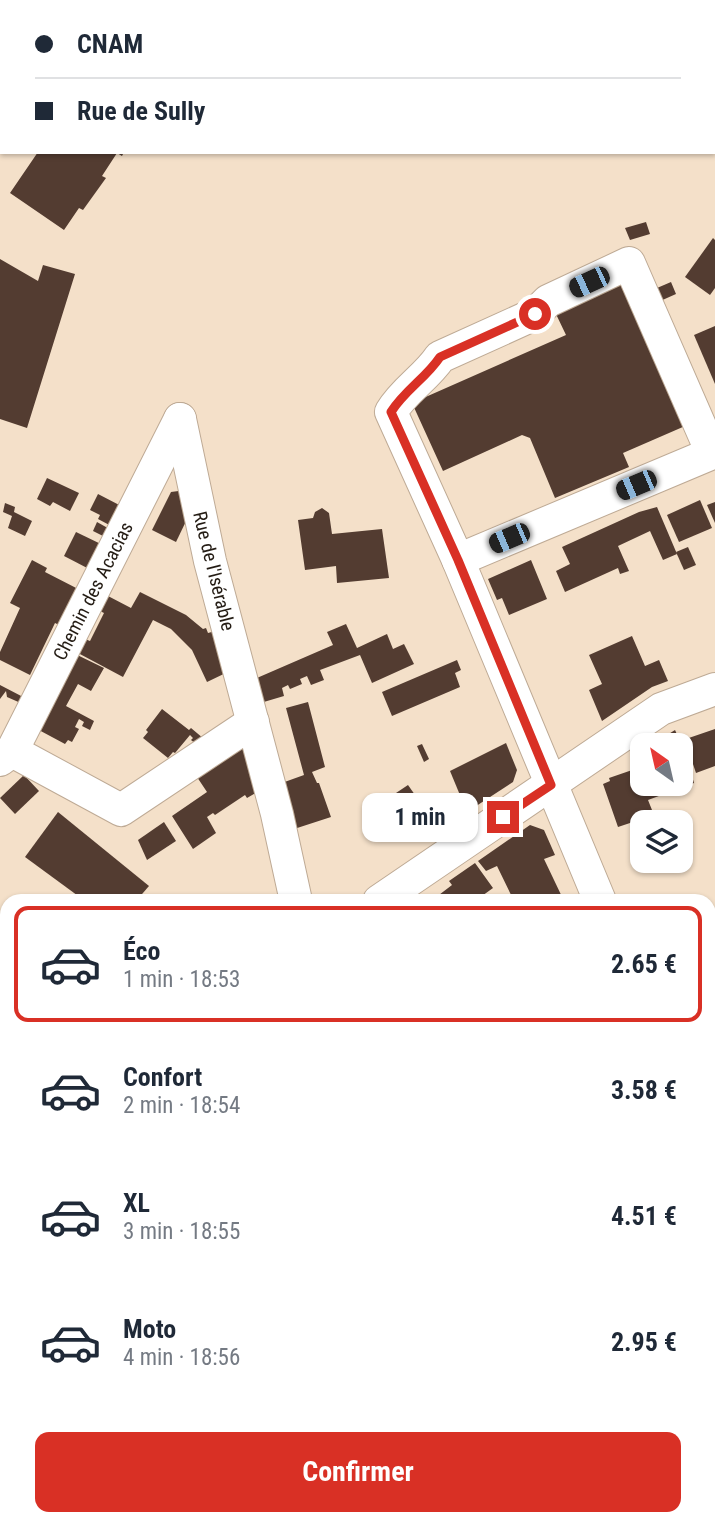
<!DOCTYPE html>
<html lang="fr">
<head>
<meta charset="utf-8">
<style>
	body { margin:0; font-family:"Roboto Condensed",sans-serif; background:#f2f2f3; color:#1f2937; height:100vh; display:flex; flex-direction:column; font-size:26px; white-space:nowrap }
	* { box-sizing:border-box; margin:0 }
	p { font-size:23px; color:#747a83 }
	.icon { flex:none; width:38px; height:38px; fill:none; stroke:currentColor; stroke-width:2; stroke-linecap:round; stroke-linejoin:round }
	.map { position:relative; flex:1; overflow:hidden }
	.sheet { position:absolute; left:0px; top:894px; width:716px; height:632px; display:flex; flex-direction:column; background:#fff; border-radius:21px 21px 0 0; box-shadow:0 2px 5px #0004 }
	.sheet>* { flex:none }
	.top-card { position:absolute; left:0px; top:0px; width:716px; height:154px; box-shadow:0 2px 5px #0004; display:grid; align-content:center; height:154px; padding:0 35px; background:#fff }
	.needle { width:46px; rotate:326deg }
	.tools { position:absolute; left:630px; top:733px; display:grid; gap:14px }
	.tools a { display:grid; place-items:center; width:63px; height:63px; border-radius:14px; background:#fff; box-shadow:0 2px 5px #0004; font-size:35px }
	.end { position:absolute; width:32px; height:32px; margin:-16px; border:9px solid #d93025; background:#fff; box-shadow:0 0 0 4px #fff }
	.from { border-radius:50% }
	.bubble { position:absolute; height:49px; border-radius:14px; background:#fff; box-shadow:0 2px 5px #0004; font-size:23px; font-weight:700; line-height:49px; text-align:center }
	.car { position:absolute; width:21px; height:42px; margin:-21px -10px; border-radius:9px; box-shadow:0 0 5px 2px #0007; background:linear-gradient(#222 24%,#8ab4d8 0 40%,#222 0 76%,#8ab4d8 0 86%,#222 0) }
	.top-card b { display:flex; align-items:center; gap:24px; height:66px; font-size:26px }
	.top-card b+b { border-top:2px solid #e0e1e3 }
	.top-card i { width:18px; height:18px; background:#1f2937 }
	ul { padding:12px 0 0; list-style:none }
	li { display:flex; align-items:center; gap:21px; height:116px; margin:0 14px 10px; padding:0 21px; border:4px solid transparent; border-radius:14px }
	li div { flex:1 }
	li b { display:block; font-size:26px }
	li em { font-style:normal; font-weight:700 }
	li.active { border-color:#d93025 }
	li>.icon { width:63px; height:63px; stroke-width:1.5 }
	.button { display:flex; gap:14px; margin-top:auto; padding:14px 35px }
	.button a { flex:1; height:80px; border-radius:14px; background:#d93025; color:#fff; font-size:28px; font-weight:700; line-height:80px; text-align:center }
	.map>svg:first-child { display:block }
</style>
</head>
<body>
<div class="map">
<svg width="715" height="1525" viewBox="0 0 715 1525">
	<rect width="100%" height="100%" fill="#f4e0c9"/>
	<g fill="#533c31">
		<path d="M 38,152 L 124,152 L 122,156 L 117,153 L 102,176 L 106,178 L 83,210 L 79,208 L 64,230 L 10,193 Z"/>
		<path d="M 646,222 L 650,234 L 630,240 L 625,228 Z"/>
		<path d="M 713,238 L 715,240 L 715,288 L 710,295 L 685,277 Z"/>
		<path d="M 0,259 L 38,281 L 43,265 L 75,274 L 27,428 L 0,419 Z"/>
		<path d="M 652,277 L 657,288 L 671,282 L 676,294 L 658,302 L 647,279 Z"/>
		<path d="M 629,279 L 692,423 L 623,453 L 629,467 L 555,498 L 530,438 L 522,435 L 443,471 L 412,403 L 566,335 L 555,312 Z"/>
		<path d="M 715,326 L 715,384 L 694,335 Z"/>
		<path d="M 47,478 L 79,493 L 70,511 L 53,502 L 50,506 L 37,499 Z"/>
		<path d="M 186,490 L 189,515 L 176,542 L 152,530 L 171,492 Z"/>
		<path d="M 98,494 L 125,508 L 115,528 L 98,519 L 100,515 L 90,510 Z"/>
		<path d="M 700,500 L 712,528 L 679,542 L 667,515 Z"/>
		<path d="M 715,502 L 715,523 L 707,505 Z"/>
		<path d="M 5,503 L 15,507 L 14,512 L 32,521 L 25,536 L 8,528 L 12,516 L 3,512 Z"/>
		<path d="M 657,507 L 677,554 L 663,560 L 650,531 L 618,546 L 629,571 L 620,574 L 618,568 L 565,592 L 556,571 L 570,564 L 562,547 L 639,512 Z"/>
		<path d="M 322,508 L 329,513 L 332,534 L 382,529 L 389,578 L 337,583 L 336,566 L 305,570 L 298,520 L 313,518 L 315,512 Z"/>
		<path d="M 97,522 L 113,531 L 109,539 L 93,531 Z"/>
		<path d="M 76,532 L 105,546 L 93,571 L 64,556 Z"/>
		<path d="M 688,547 L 696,565 L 684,570 L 676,552 Z"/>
		<path d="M 32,560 L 47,568 L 45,572 L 82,591 L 63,627 L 55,623 L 30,675 L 0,660 L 0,652 L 20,608 L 10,603 Z"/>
		<path d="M 531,560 L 547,599 L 509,615 L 502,598 L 497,600 L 488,579 Z"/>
		<path d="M 140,592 L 186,615 L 203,629 L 206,628 L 208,633 L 219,630 L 232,670 L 207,682 L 192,650 L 171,629 L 153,620 L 123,677 L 78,653 L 85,639 L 90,641 L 104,613 L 100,611 L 108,596 L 131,608 Z"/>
		<path d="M 346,624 L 357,648 L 387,634 L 393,649 L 404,644 L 414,664 L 372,683 L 360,655 L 320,670 L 324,680 L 311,685 L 307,676 L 300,679 L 302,684 L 290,689 L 288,685 L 282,688 L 284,696 L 257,704 L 250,681 L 333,645 L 327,632 Z"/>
		<path d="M 632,636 L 645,666 L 659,660 L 668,681 L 652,687 L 602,721 L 589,690 L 602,684 L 589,655 Z"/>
		<path d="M 69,651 L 104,668 L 91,691 L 78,684 L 66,706 L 94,721 L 90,730 L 82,726 L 84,722 L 79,719 L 75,727 L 79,729 L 72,742 L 68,740 L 65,744 L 37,729 Z"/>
		<path d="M 457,660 L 461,670 L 455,673 L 460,687 L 392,716 L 382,692 Z"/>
		<path d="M 0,685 L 25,698 L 23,704 L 7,697 L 6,691 L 0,699 Z"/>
		<path d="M 308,702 L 325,767 L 312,772 L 317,783 L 319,783 L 331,817 L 291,830 L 279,784 L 304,775 L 286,708 Z"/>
		<path d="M 162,709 L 189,730 L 191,728 L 210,744 L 202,749 L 191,740 L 193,738 L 190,735 L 175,753 L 173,752 L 168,758 L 143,738 L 148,732 L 146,730 Z"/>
		<path d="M 715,729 L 715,766 L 696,773 L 689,752 L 681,754 L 681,746 L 657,746 L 656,742 L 675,730 L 680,741 Z"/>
		<path d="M 245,740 L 266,787 L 247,798 L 245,795 L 215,815 L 213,813 L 207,817 L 216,833 L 193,849 L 172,816 L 207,792 L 195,774 Z"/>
		<path d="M 506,743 L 517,770 L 513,782 L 467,812 L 450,771 Z"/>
		<path d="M 422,744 L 429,759 L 424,762 L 417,746 Z"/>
		<path d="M 642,760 L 642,784 L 681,784 L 681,761 L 684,768 L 689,766 L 694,783 L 648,800 L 654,815 L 618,827 L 603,784 L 610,781 L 609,778 L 638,768 L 636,762 Z"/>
		<path d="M 24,775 L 39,791 L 15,814 L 0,798 Z"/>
		<path d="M 408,785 L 432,819 L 404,837 L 381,803 Z"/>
		<path d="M 58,812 L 149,886 L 136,901 L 85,901 L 25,857 Z"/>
		<path d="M 164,822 L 176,841 L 147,860 L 138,840 Z"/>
		<path d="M 530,825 L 544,830 L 555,855 L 544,859 L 564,901 L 514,901 L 497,866 L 486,871 L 478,861 Z"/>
		<path d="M 682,861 L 684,867 L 676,870 L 674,862 Z"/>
		<path d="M 475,863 L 493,888 L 475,901 L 437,901 L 435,898 L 452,885 L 449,881 Z"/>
		<path d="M 715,910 L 715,970 L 709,972 L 709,912 Z"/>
		<path d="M 0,1171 L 7,1174 L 7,1190 L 0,1187 Z"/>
		<path d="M 709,1211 L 715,1225 L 715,1236 L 709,1238 Z"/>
		<path d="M 7,1253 L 7,1349 L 0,1350 L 0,1254 Z"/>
		<path d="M 715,1282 L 715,1299 L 711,1301 L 709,1285 Z"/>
		<path d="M 709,1461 L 715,1467 L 715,1492 L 709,1495 Z"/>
		<path d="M 7,1471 L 7,1519 L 38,1519 L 39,1525 L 0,1525 L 0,1472 Z"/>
		<path d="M 50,1519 L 132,1519 L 133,1525 L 51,1525 Z"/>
		<path d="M 161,1519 L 184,1519 L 184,1520 L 162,1524 Z"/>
		<path d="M 440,1519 L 476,1519 L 477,1525 L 438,1525 L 437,1520 Z"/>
		<path d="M 592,1519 L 653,1519 L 640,1525 L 578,1525 Z"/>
	</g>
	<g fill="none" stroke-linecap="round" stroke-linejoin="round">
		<g stroke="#beaa95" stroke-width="34">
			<g id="minor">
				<path d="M 35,0 L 41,2"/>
				<path d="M 107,2 L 109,0"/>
				<path d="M 660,2 L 663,0"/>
				<path d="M 714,42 L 715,42"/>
				<path d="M 0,89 L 2,84"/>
				<path d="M 0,129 L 2,127"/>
				<path d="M 180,419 L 210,561 L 277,814 L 296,901"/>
				<path d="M 458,560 L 715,452"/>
				<path d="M 12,751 L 121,810 L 253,722"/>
				<path d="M 0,760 L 12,751 L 180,419"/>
				<path d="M 379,901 L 661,709 L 715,689"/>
				<path d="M 600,901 L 458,560 L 391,412 C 404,390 426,378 440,357 L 535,314 L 548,301 L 629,263 L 712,453"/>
				<path d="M 709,1017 L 715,1015"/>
				<path d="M 709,1151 L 715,1166"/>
				<path d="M 0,1161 L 7,1164"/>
				<path d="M 0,1230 L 7,1229"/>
				<path d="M 709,1267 L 715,1265"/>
				<path d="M 0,1405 L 7,1404"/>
				<path d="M 0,1455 L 7,1454"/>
				<path d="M 695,1525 L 715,1517"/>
			</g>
		</g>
		<use href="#minor" stroke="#fff" stroke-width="32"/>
	</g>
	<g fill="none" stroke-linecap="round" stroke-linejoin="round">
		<path stroke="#d93025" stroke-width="9" d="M 503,817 L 551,785 L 458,560 L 391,412 C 405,390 426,378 440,357 L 535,314"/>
	</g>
	<g text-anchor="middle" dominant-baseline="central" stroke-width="7" stroke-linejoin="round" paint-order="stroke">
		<g font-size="19" fill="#241c14" stroke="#fff">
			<text transform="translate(214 571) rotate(76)">Rue de l'Isérable</text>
			<text transform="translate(93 591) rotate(-63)">Chemin des Acacias</text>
		</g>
	</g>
</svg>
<div class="tools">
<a><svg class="needle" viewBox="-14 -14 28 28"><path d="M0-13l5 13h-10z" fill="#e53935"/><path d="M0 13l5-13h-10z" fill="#747a83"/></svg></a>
<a><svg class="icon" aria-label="layers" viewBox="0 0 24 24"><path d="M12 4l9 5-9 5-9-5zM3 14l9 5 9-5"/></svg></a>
</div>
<i class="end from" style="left:535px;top:314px"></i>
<i class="end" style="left:503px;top:817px"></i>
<div class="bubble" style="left:362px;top:793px;width:116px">1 min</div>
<i class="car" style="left:589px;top:282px;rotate:245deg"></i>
<i class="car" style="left:636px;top:485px;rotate:247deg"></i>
<i class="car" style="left:509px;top:538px;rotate:247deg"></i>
<div class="top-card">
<b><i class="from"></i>CNAM</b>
<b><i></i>Rue de Sully</b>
</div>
<section class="sheet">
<ul>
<li class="active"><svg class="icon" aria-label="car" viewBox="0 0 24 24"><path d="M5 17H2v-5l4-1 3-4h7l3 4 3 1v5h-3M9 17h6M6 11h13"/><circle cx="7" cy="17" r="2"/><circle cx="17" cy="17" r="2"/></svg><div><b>Éco</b><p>1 min · 18:53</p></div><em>2.65 €</em></li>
<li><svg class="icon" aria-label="car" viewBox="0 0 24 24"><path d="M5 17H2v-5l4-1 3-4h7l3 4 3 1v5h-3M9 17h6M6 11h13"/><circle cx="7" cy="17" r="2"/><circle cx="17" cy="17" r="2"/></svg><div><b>Confort</b><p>2 min · 18:54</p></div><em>3.58 €</em></li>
<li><svg class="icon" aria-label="car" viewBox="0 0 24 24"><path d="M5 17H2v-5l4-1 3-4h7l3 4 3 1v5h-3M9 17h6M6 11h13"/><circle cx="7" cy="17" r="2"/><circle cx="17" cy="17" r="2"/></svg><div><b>XL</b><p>3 min · 18:55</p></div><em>4.51 €</em></li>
<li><svg class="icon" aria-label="car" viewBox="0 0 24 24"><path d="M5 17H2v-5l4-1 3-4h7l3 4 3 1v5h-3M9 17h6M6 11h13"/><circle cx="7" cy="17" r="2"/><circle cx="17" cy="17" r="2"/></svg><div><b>Moto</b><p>4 min · 18:56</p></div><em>2.95 €</em></li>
</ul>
<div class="button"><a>Confirmer</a></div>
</section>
</div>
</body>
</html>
